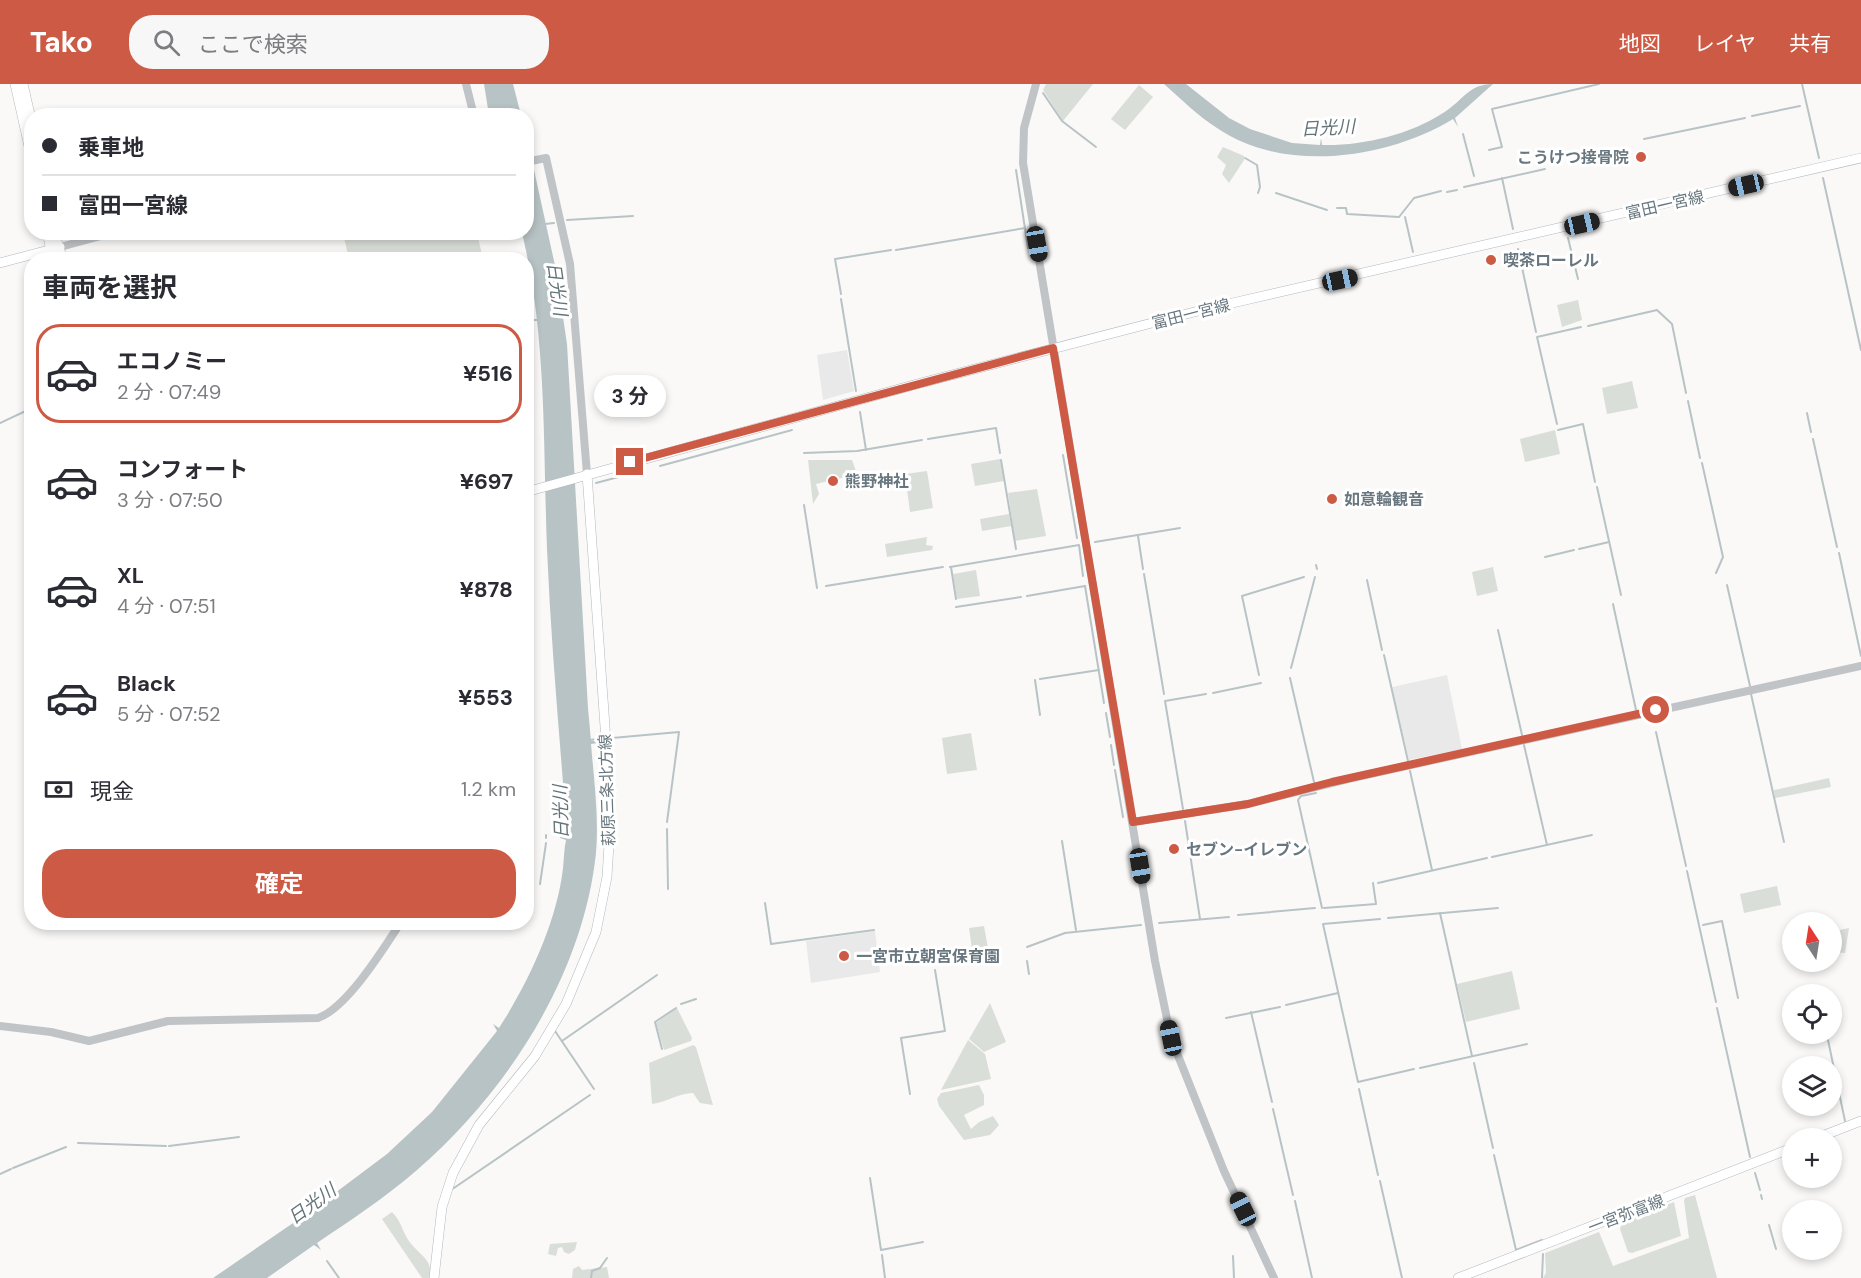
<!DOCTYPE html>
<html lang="ja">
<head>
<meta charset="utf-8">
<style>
	body { margin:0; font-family:"DM Sans","Noto Sans JP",sans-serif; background:#f7f7f7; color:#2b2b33; height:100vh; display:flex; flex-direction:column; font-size:22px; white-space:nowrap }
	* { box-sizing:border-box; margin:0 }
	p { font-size:20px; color:#7c7c81 }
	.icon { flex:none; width:33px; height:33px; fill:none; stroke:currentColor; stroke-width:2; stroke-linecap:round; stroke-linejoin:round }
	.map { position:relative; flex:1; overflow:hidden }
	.details { position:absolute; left:24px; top:168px; width:510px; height:678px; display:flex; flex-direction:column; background:#fff; border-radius:24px; box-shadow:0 3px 9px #0003 }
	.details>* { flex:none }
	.guide { position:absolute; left:24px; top:24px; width:510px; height:132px; border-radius:24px; box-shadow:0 3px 9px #0003; display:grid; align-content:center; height:132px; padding:0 18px; background:#fff }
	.needle { width:39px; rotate:348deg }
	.controls { position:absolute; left:1782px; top:828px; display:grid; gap:12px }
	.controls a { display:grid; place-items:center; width:60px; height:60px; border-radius:50%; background:#fff; box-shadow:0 3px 9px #0003; font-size:30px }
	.end { position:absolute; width:27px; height:27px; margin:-14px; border:8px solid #cd5a44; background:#fff; box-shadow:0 0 0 3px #fff }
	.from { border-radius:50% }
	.bubble { position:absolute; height:42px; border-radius:21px; background:#fff; box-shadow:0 3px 9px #0003; font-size:20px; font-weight:700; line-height:42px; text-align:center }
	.car { position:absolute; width:18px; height:36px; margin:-18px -9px; border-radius:8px; box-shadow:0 0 4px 2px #0007; background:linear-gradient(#222 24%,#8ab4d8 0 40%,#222 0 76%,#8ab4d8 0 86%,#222 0) }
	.guide b { display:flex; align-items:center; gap:21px; height:57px; font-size:22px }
	.guide b+b { border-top:2px solid #e1e1e2 }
	.guide i { width:15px; height:15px; background:#2b2b33 }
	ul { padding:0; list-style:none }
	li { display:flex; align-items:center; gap:18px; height:99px; margin:0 12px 9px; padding:0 6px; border:3px solid transparent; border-radius:24px }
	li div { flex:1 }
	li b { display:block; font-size:22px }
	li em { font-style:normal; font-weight:700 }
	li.selected { border-color:#cd5a44 }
	li>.icon { width:54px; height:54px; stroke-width:1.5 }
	h2 { padding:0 18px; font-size:27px; line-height:72px }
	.pay { display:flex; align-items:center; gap:15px; height:66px; padding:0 18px; font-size:22px }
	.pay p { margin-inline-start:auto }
	.button { display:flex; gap:12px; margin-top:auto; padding:12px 18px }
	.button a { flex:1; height:69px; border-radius:24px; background:#cd5a44; color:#fff; font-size:24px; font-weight:700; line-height:69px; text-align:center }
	header { display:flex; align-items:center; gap:36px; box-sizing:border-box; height:84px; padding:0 30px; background:#cd5a44; color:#fff }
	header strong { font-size:28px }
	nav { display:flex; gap:33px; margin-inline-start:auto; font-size:21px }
	.search { width:420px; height:54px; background:#f7f7f7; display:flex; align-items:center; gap:15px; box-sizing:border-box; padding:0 21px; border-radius:24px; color:#7c7c81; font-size:22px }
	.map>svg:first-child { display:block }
</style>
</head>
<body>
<header>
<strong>Tako</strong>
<div class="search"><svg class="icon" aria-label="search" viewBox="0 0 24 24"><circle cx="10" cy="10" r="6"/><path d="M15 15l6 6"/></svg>ここで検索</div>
<nav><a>地図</a><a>レイヤ</a><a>共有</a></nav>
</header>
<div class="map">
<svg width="1861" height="1194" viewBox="0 0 1861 1194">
	<rect width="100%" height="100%" fill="#faf9f8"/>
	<g fill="#e8e9e8">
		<path d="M 847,266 L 854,307 L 823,316 L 817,271 Z"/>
		<path d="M 1447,591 L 1462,665 L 1409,676 L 1392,603 Z"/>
		<path d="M 875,847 L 880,888 L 811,899 L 806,857 Z"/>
	</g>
	<g fill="#daded8">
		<path d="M 1046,0 L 1093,0 L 1063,37 L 1043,6 Z"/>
		<path d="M 1139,1 L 1153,13 L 1125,46 L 1111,35 Z"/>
		<path d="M 1223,63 L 1244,72 L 1244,76 L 1229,99 L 1222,90 L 1226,81 L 1217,73 Z"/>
		<path d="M 343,149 L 477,149 L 483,175 L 349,175 Z"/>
		<path d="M 1578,216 L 1582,236 L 1562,243 L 1557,221 Z"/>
		<path d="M 1632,297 L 1638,324 L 1607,330 L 1602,304 Z"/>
		<path d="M 1555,346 L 1560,370 L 1525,378 L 1520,355 Z"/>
		<path d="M 1000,375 L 1004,397 L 975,402 L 971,380 Z"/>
		<path d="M 808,376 L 852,376 L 856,387 L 854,391 L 816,400 L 819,410 L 813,420 Z"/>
		<path d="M 927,387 L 933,424 L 910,428 L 905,390 Z"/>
		<path d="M 1037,405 L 1046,452 L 1015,457 L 1008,409 Z"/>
		<path d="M 1009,430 L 1011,442 L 982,447 L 980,435 Z"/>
		<path d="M 927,453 L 926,461 L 933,462 L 932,466 L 887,473 L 885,460 Z"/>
		<path d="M 1493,483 L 1498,507 L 1477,512 L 1472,488 Z"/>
		<path d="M 976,486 L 980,512 L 957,515 L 953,490 Z"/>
		<path d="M 971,649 L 977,686 L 947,690 L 942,654 Z"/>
		<path d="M 1829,694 L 1831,703 L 1775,714 L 1774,706 Z"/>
		<path d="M 1777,802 L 1781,821 L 1744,829 L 1740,810 Z"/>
		<path d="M 984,842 L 989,870 L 973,872 L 969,844 Z"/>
		<path d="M 1849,844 L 1845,869 L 1832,868 L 1835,847 Z"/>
		<path d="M 1512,887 L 1520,925 L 1466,938 L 1457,900 Z"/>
		<path d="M 990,919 L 1006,958 L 984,968 L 969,955 Z"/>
		<path d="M 677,924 L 692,954 L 691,957 L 664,966 L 656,939 Z"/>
		<path d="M 968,956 L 985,970 L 991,995 L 941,1006 Z"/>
		<path d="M 693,961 L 696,963 L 713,1021 L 700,1019 L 693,1009 C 679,1009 667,1018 652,1020 L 649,979 Z"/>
		<path d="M 979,1001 L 984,1011 L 984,1021 L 964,1031 L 971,1045 L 979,1038 L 993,1032 L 999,1041 L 990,1051 L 964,1056 L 939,1022 L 937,1015 L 941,1009 Z"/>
		<path d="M 1695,1111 L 1717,1194 L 1543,1194 L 1546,1189 L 1545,1169 L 1599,1148 L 1613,1182 L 1689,1154 L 1684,1117 L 1685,1114 Z"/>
		<path d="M 1674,1118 L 1681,1152 L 1632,1169 L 1628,1168 L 1620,1145 L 1622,1138 Z"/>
		<path d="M 392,1128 C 402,1137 403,1152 413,1162 C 422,1172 434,1178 429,1194 L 422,1194 L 382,1135 Z"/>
		<path d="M 577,1158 L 575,1166 L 569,1170 L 564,1168 L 562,1163 L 558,1164 L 556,1172 L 548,1170 L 550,1160 Z"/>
		<path d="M 579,1182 L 582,1186 L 607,1183 L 609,1194 L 572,1194 L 573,1185 Z"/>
	</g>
	<g fill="#b8c3c6">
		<path d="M 484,0 L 513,0 L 521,31 L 489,31 Z"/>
		<path d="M 1164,0 L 1186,0 L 1229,34 L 1250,45 L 1292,59 L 1320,61 L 1321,54 L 1322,61 C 1362,62 1409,51 1443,29 C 1463,17 1468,0 1493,0 L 1455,34 L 1458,43 L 1453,35 C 1387,75 1284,90 1217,44 C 1198,32 1181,15 1164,0 Z"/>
		<path d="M 527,54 L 556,186 L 567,260 L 588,624 L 591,657 L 598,656 L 598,659 L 591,660 C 594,696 599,733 596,769 C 583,891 508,1007 417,1086 C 386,1113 351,1136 317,1159 L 321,1166 L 314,1161 L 267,1194 L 213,1194 L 299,1135 L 297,1130 L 299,1128 L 303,1133 L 387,1070 L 432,1028 L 497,947 L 493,940 L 499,944 C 528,899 557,838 563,784 C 564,774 564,765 566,756 L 560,754 L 560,752 L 567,751 C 560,656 551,561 547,465 C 543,360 547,252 522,149 L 526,148 Z"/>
	</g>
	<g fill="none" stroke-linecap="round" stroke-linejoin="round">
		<g stroke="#b8c3c6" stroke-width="2">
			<path d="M 1802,0 L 1819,74"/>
			<path d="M 1043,9 L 1062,37 L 1096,63"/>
			<path d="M 1752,32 L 1800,22"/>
			<path d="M 1463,50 L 1474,92"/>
			<path d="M 1644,55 L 1745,34"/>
			<path d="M 1489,66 L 1502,63 L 1492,25 L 1599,0"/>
			<path d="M 1245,74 L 1257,81 L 1260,103 L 1258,109"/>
			<path d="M 1016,86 L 1028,164"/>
			<path d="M 1502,94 L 1513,145"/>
			<path d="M 1823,94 L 1861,266"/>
			<path d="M 1464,103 L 1545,85"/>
			<path d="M 1447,108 L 1457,106"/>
			<path d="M 1276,109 L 1327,126"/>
			<path d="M 1337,124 L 1346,124 L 1347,130 L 1399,133 L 1414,114 L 1441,107"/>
			<path d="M 1405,133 L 1413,168"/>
			<path d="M 567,136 L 633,132"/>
			<path d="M 545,140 L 554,139"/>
			<path d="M 1568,154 L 1578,195"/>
			<path d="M 1518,165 L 1536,248"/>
			<path d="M 896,166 L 1025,144"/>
			<path d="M 841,210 L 835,175 L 891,166"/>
			<path d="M 841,215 L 856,307"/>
			<path d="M 527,236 L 539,236"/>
			<path d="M 1588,242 L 1657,226 L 1672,240 L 1686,309"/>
			<path d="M 1688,317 L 1700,374"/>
			<path d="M 860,328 L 866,366"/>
			<path d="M 1807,329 L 1811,348"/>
			<path d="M 0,339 L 32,324"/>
			<path d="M 1557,340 L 1537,253 L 1581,243"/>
			<path d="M 1558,346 L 1583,340 L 1595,398"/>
			<path d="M 928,355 L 996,344 L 1000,369"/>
			<path d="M 1813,355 L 1837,463"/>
			<path d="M 804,369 L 857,367 L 922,356"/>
			<path d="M 1063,371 L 1077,454"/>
			<path d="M 1001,376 L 1016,465"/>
			<path d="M 1702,379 L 1723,473 L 1716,489"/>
			<path d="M 660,382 L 792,346"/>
			<path d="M 596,399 L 641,387"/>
			<path d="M 1597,403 L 1621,511"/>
			<path d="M 804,421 L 817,504"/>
			<path d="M 1138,452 L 1143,485"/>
			<path d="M 1095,458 L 1180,444"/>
			<path d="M 1579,465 L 1609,458"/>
			<path d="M 1839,469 L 1861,572"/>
			<path d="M 1545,473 L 1574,466"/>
			<path d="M 1316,481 L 1317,485"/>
			<path d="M 950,483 L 1079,461 L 1083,492"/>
			<path d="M 951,483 L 956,515"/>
			<path d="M 1144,490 L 1164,610"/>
			<path d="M 1367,496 L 1382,566"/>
			<path d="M 1727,501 L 1750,602"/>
			<path d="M 826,502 L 943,483"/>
			<path d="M 1085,502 L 1104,619"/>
			<path d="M 1027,512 L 1085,502"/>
			<path d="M 1613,520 L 1636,626"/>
			<path d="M 956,523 L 1021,513"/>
			<path d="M 1498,546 L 1522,651"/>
			<path d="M 1384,571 L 1408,677"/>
			<path d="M 1291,584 L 1315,493"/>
			<path d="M 1259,591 L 1242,512 L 1304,493"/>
			<path d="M 1290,594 L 1314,698"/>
			<path d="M 1040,595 L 1099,586"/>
			<path d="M 1035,596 L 1040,631"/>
			<path d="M 1213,609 L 1261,599"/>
			<path d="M 1751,610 L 1784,758"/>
			<path d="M 1106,629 L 1110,653"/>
			<path d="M 1656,648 L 1686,782"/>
			<path d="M 612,654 L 679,648 L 667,738"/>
			<path d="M 589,656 L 598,655"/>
			<path d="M 1111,661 L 1114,681"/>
			<path d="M 1524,661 L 1547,761"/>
			<path d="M 1115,686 L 1123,733"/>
			<path d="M 1410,687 L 1432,786"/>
			<path d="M 1316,709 L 1301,712 L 1298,716 L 1322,824"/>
			<path d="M 1183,725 L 1165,617 L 1206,610"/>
			<path d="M 1185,737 L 1200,835"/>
			<path d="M 667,745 L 668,805"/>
			<path d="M 546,754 L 546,751"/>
			<path d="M 1062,757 L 1076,846"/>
			<path d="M 1492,773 L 1592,751"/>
			<path d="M 1687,787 L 1716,918"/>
			<path d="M 1378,799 L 1487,774"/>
			<path d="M 540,800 L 546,759"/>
			<path d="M 765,819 L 771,860 L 874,846"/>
			<path d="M 1324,824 L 1376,820 L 1373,799"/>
			<path d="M 1440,829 L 1472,972"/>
			<path d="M 1238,831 L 1315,824"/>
			<path d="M 1388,834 L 1498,824"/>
			<path d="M 1380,835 L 1323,840 L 1358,998 L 1414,985"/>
			<path d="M 1159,839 L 1229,833"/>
			<path d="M 1703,841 L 1722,837 L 1738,914"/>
			<path d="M 1027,863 L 1065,849 L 1141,841"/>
			<path d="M 1027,877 L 1029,890"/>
			<path d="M 681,920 L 696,915"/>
			<path d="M 1286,921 L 1338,909"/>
			<path d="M 1717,924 L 1750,1073"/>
			<path d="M 1251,928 L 1272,1018"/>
			<path d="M 1226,934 L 1280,923"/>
			<path d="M 555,947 L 594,1005"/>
			<path d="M 1828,956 L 1845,1037"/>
			<path d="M 562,957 L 657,891"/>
			<path d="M 662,965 L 655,938 L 676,924"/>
			<path d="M 1474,979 L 1493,1064"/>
			<path d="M 1420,984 L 1527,960"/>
			<path d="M 1359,1005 L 1378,1091"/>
			<path d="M 910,1010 L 901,954 L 945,947 L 935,886"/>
			<path d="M 1273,1025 L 1293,1111"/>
			<path d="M 78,1059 L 166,1062"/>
			<path d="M 169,1062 L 239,1053"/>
			<path d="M 1494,1071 L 1516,1166 L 1542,1156"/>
			<path d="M 13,1084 L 66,1063"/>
			<path d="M 1755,1089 L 1760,1106"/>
			<path d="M 0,1090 L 11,1085"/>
			<path d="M 870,1094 L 881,1166 L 923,1158"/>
			<path d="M 1380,1097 L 1402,1194"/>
			<path d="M 451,1106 L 590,1011"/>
			<path d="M 1761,1111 L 1762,1115"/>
			<path d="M 1295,1117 L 1312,1194"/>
			<path d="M 1769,1141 L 1776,1165"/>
			<path d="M 882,1171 L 885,1194"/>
			<path d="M 1233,1172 L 1234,1194"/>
			<path d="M 327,1177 L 339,1194"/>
			<path d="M 591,1194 L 592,1187 L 600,1184 L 607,1174"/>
			<path d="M 1542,1194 L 1543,1170"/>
		</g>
		<g stroke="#b2b8bc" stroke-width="10">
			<g id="secondary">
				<path d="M 15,0 L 32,76"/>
				<path d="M 23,0 L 32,39"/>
				<path d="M 47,148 L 53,176"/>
				<path d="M 54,148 L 63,176"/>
				<path d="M 0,179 L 60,163"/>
				<path d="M 526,408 L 917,300 L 1198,227 L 1861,74"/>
				<path d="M 1817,1054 L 1861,1037"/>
				<path d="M 434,1194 L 442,1123 L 453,1089 L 479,1041 L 535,972 L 566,920 L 596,848 L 607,793 L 611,727 L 587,390"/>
				<path d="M 1458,1194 L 1792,1064"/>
			</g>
		</g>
		<g stroke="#c0c4c7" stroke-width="8">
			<path d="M 466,0 L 474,32"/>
			<path d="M 1036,0 L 1024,44 L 1023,79 L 1155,877 L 1171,954 L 1224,1087 L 1274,1194"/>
			<path d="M 526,78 L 546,74 L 570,180 L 587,390"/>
			<path d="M 60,163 L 116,148"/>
			<path d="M 1133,738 L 1248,720 L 1352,694 L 1861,582"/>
			<path d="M 0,942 L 51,948 L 89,957 L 168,937 L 318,934 C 347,924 384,864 401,838"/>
		</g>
		<use href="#secondary" stroke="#fff" stroke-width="9"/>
	</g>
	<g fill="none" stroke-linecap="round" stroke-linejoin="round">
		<path stroke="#cd5a44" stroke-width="8" d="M 630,378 L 1053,264 L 1133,738 L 1248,720 L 1332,698 L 1656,626"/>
	</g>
	<g fill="#cd5a44" stroke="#fff" stroke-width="2">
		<circle cx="1641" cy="73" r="6"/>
		<circle cx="1491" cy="176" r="6"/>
		<circle cx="833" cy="397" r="6"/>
		<circle cx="1332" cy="415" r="6"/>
		<circle cx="1174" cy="765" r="6"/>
		<circle cx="844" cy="872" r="6"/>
	</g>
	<g text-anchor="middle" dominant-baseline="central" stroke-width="6" stroke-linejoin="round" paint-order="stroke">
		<g font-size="16" font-weight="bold" fill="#68777f" stroke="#fff" text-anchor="start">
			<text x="1629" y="73" text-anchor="end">こうけつ接骨院</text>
			<text x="1503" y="176">喫茶ローレル</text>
			<text x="845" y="397">熊野神社</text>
			<text x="1344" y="415">如意輪観音</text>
			<text x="1186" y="765">セブン-イレブン</text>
			<text x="856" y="872">一宮市立朝宮保育園</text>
		</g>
		<g font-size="16" fill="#68777f" stroke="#fff">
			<text transform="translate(1665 121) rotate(-13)">富田一宮線</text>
			<text transform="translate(1191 230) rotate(-14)">富田一宮線</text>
			<text transform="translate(607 706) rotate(-92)">萩原三条北方線</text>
			<text transform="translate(1626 1130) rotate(-21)">一宮弥富線</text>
		</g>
		<g font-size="18" font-style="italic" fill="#637478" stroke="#fff">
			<text transform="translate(1328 44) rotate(-3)">日光川</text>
			<text transform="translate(557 205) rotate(82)">日光川</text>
			<text transform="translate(561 728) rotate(-92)">日光川</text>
			<text transform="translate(312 1120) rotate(-36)">日光川</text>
		</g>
	</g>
</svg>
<div class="controls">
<a><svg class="needle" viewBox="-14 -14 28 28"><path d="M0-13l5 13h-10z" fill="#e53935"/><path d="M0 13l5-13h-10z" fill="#7c7c81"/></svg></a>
<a><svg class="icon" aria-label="locate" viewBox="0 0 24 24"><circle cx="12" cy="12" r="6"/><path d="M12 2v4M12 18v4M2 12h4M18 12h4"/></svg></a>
<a><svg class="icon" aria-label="layers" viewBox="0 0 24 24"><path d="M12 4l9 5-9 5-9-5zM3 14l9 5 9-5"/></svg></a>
<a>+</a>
<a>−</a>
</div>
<i class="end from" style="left:1656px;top:626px"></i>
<i class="end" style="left:630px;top:378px"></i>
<div class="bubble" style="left:594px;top:291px;width:72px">3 分</div>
<i class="car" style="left:1746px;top:101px;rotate:257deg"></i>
<i class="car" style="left:1582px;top:140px;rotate:77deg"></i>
<i class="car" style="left:1037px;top:160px;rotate:170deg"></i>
<i class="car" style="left:1340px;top:196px;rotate:78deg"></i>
<i class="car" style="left:1140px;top:782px;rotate:171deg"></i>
<i class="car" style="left:1171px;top:954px;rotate:348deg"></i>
<i class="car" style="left:1243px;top:1125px;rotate:334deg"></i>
<div class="guide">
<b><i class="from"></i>乗車地</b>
<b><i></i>富田一宮線</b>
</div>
<section class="details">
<h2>車両を選択</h2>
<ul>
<li class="selected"><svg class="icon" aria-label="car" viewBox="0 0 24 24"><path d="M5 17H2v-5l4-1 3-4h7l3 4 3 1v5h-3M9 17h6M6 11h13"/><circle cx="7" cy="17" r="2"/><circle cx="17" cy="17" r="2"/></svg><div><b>エコノミー</b><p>2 分 · 07:49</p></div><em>¥516</em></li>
<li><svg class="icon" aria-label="car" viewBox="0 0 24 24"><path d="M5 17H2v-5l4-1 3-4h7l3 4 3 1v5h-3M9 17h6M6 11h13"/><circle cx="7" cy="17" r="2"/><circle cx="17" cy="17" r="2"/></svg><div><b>コンフォート</b><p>3 分 · 07:50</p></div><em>¥697</em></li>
<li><svg class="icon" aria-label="car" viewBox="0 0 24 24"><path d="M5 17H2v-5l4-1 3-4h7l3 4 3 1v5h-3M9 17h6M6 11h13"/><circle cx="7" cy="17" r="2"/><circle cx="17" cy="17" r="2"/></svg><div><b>XL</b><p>4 分 · 07:51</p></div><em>¥878</em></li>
<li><svg class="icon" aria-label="car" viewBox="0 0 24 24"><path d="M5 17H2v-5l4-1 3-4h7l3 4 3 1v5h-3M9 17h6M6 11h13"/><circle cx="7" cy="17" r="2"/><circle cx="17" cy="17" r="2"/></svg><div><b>Black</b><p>5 分 · 07:52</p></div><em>¥553</em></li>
</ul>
<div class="pay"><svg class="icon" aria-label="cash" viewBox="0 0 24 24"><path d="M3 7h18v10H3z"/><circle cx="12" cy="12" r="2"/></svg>現金<p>1.2 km</p></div>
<div class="button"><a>確定</a></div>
</section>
</div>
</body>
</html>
